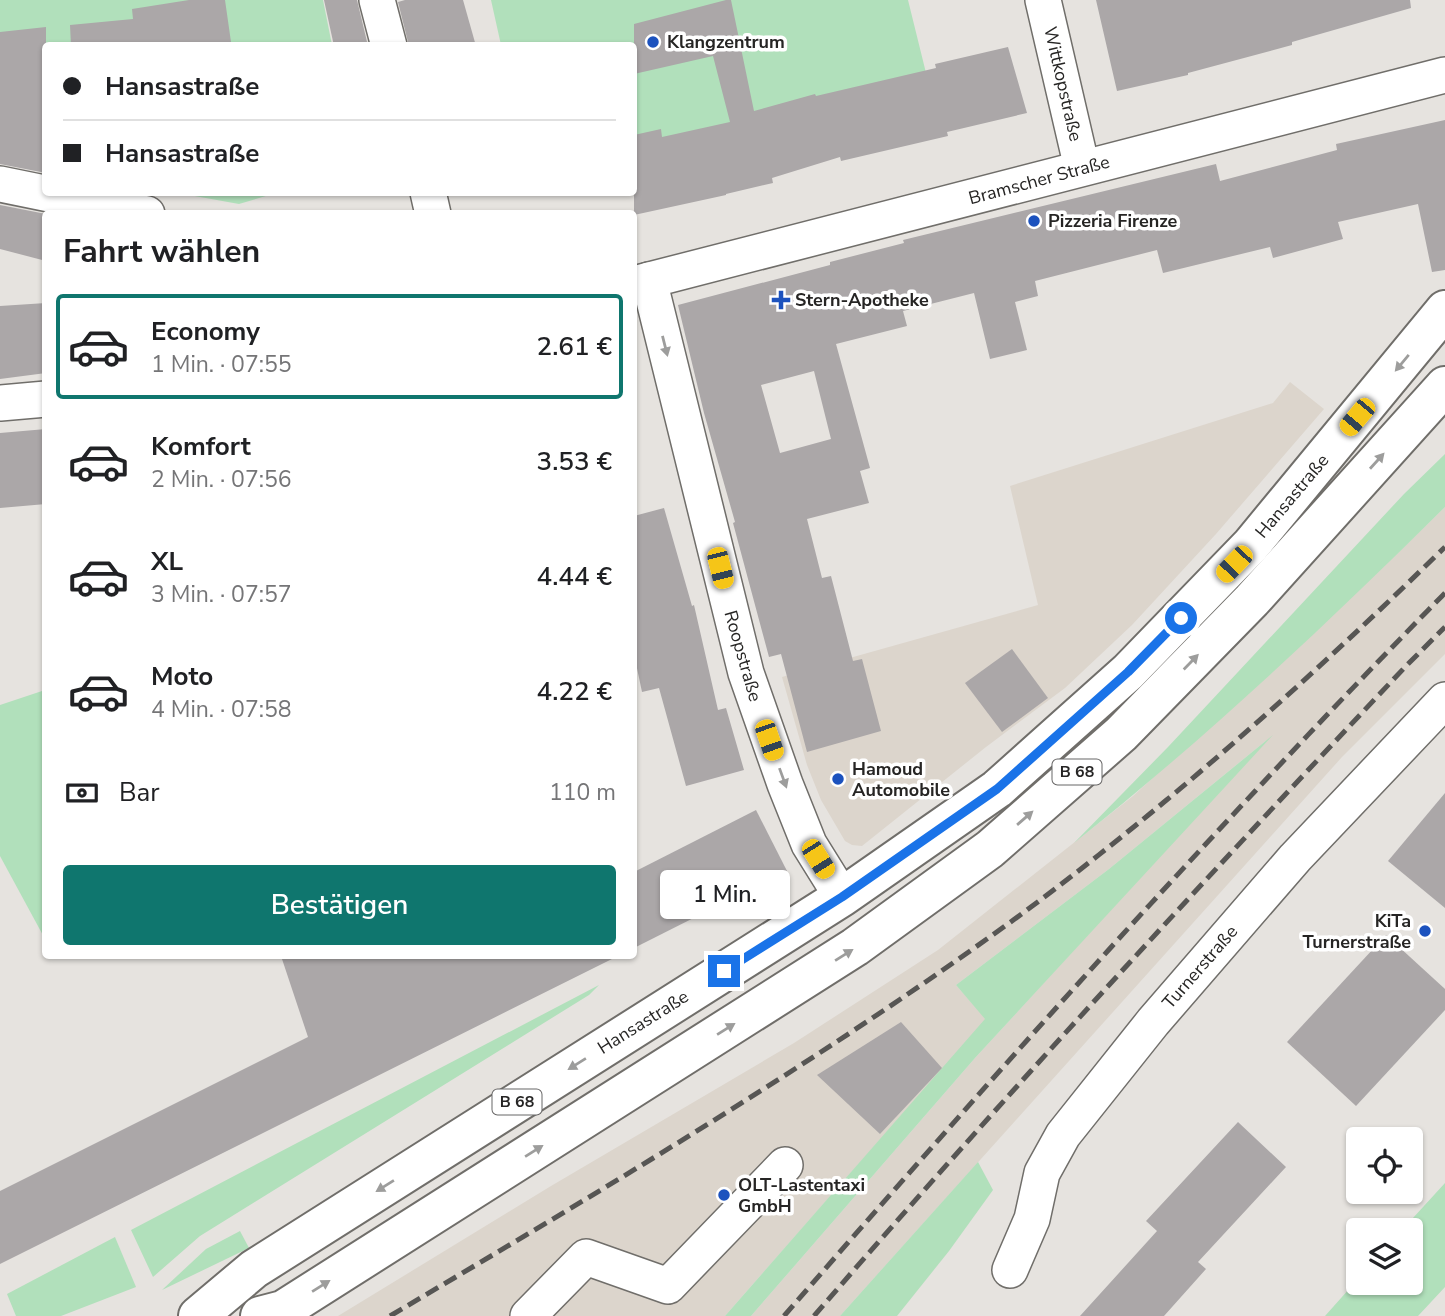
<!DOCTYPE html>
<html lang="de">
<head>
<meta charset="utf-8">
<style>
	body { margin:0; font-family:"Nunito Sans",sans-serif; background:#f2f2f2; color:#202124; height:100vh; display:flex; flex-direction:column; font-size:26px; white-space:nowrap }
	* { box-sizing:border-box; margin:0 }
	p { font-size:23px; color:#757577 }
	.icon { flex:none; width:38px; height:38px; fill:none; stroke:currentColor; stroke-width:2; stroke-linecap:round; stroke-linejoin:round }
	.map { position:relative; flex:1; overflow:hidden }
	.sheet { position:absolute; left:42px; top:210px; width:595px; height:749px; display:flex; flex-direction:column; background:#fff; border-radius:7px; box-shadow:0 2px 5px #0004 }
	.sheet>* { flex:none }
	.top-card { position:absolute; left:42px; top:42px; width:595px; height:154px; border-radius:7px; box-shadow:0 2px 5px #0004; display:grid; align-content:center; height:154px; padding:0 21px; background:#fff }
	.buttons { position:absolute; left:1346px; top:1127px; display:grid; gap:14px }
	.buttons a { display:grid; place-items:center; width:77px; height:77px; border-radius:7px; background:#fff; box-shadow:0 2px 5px #0004; font-size:35px }
	.end { position:absolute; width:32px; height:32px; margin:-16px; border:9px solid #1a73e8; background:#fff; box-shadow:0 0 0 4px #fff }
	.from { border-radius:50% }
	.bubble { position:absolute; height:49px; border-radius:7px; background:#fff; box-shadow:0 2px 5px #0004; font-size:23px; font-weight:600; line-height:49px; text-align:center }
	.car { position:absolute; width:21px; height:42px; margin:-21px -10px; border-radius:9px; box-shadow:0 0 5px 2px #0007; background:linear-gradient(#f5c518 24%,#345 0 40%,#f5c518 0 76%,#345 0 86%,#f5c518 0) }
	.top-card b { display:flex; align-items:center; gap:24px; height:66px; font-size:26px }
	.top-card b+b { border-top:2px solid #e0e0e0 }
	.top-card i { width:18px; height:18px; background:#202124 }
	ul { padding:0; list-style:none }
	li { display:flex; align-items:center; gap:21px; height:105px; margin:0 14px 10px; padding:0 7px; border:4px solid transparent; border-radius:7px }
	li div { flex:1 }
	li b { display:block; font-size:26px }
	li em { font-style:normal; font-weight:600 }
	li.selected { border-color:#0f766e }
	li>.icon { width:63px; height:63px; stroke-width:1.5 }
	h2 { padding:0 21px; font-size:32px; line-height:84px }
	.pay { display:flex; align-items:center; gap:18px; height:77px; padding:0 21px; font-size:26px }
	.pay p { margin-inline-start:auto }
	.primary-button { display:flex; gap:14px; margin-top:auto; padding:14px 21px }
	.primary-button a { flex:1; height:80px; border-radius:7px; background:#0f766e; color:#fff; font-size:28px; font-weight:600; line-height:80px; text-align:center }
	.map>svg:first-child { display:block }
</style>
</head>
<body>
<div class="map">
<svg width="1445" height="1316" viewBox="0 0 1445 1316">
	<rect width="100%" height="100%" fill="#e6e3df"/>
	<g fill="#dcd5cc">
		<path d="M 1290,382 L 1324,409 L 1216,534 L 1132,625 L 1065,688 L 986,747 L 862,846 L 852,845 L 845,841 L 821,800 L 807,765 L 782,677 L 1038,605 L 1010,486 L 1273,403 Z"/>
		<path d="M 1445,507 L 1445,654 L 1342,757 L 840,1316 L 751,1316 L 975,1058 L 1268,739 L 1109,869 L 956,985 L 986,1019 L 725,1316 L 338,1316 L 551,1186 L 794,1043 L 938,950 L 1133,796 L 1399,552 Z"/>
	</g>
	<g fill="#b1e0bb">
		<path d="M 0,0 L 323,0 L 332,45 L 46,46 L 0,105 Z"/>
		<path d="M 491,0 L 908,0 L 927,77 L 634,151 L 634,46 L 501,45 Z"/>
		<path d="M 178,193 L 276,193 L 239,204 Z"/>
		<path d="M 1445,454 L 1445,507 C 1327,624 1205,739 1074,843 L 1168,747 L 1404,494 Z"/>
		<path d="M 45,690 L 46,690 L 45,939 L 0,856 L 0,705 Z"/>
		<path d="M 1273,735 L 975,1058 L 751,1316 L 725,1316 L 985,1019 L 956,985 L 1109,869 Z"/>
		<path d="M 599,985 L 589,995 L 200,1236 L 153,1277 L 131,1230 Z"/>
		<path d="M 978,1162 L 993,1190 L 949,1251 L 897,1316 L 840,1316 Z"/>
		<path d="M 1445,1183 L 1445,1287 L 1418,1316 L 1325,1316 L 1358,1279 L 1358,1283 L 1410,1283 L 1410,1230 L 1402,1230 Z"/>
		<path d="M 240,1231 L 249,1248 L 162,1290 L 206,1249 Z"/>
		<path d="M 115,1237 L 136,1287 L 61,1316 L 16,1316 L 7,1294 Z"/>
	</g>
	<g fill="#aba7a8" fill-rule="evenodd">
		<path d="M 189,0 L 225,0 L 231,42 L 209,46 L 71,46 L 70,25 L 133,19 L 132,9 Z"/>
		<path d="M 324,0 L 357,0 L 368,46 L 334,46 Z"/>
		<path d="M 405,0 L 463,0 L 476,46 L 409,46 L 398,2 Z"/>
		<path d="M 726,0 L 731,0 L 754,111 L 815,94 L 816,96 L 936,68 L 935,64 L 1008,47 L 1027,113 L 947,132 L 948,136 L 841,161 L 840,157 L 772,178 L 773,183 L 726,194 L 726,195 L 634,215 L 634,135 L 661,129 L 662,137 L 730,122 L 713,56 L 634,74 L 634,24 Z"/>
		<path d="M 1096,0 L 1410,0 L 1411,8 L 1292,42 L 1292,45 L 1188,73 L 1188,75 L 1117,91 Z"/>
		<path d="M 46,27 L 46,173 L 0,164 L 0,32 Z"/>
		<path d="M 1445,120 L 1445,270 L 1432,272 L 1418,204 L 1338,222 L 1343,239 L 1273,258 L 1270,247 L 1163,273 L 1157,250 L 1035,281 L 1038,296 L 1015,302 L 1027,350 L 990,359 L 974,293 L 903,311 L 907,326 L 836,344 L 870,468 L 860,471 L 869,503 L 807,519 L 822,578 L 831,576 L 853,661 L 862,659 L 881,731 L 807,752 L 781,654 L 769,657 L 733,523 L 735,522 L 704,413 L 678,305 L 830,265 L 830,262 L 904,243 L 903,240 L 1216,164 L 1220,181 L 1337,150 L 1336,144 ZM 814,371 L 831,439 L 780,453 L 761,385 Z"/>
		<path d="M 0,205 L 46,214 L 46,261 L 0,249 Z"/>
		<path d="M 46,303 L 46,373 L 0,379 L 0,306 Z"/>
		<path d="M 46,429 L 46,504 L 0,508 L 0,433 Z"/>
		<path d="M 664,508 L 692,606 L 694,605 L 718,710 L 726,708 L 744,770 L 686,786 L 659,688 L 642,692 L 634,654 L 634,516 Z"/>
		<path d="M 1012,649 L 1048,698 L 1002,732 L 965,683 Z"/>
		<path d="M 1445,793 L 1445,908 L 1388,861 Z"/>
		<path d="M 756,810 L 787,871 L 634,948 L 634,872 Z"/>
		<path d="M 1386,935 L 1445,989 L 1445,1010 L 1356,1106 L 1287,1042 Z"/>
		<path d="M 281,956 L 618,956 L 0,1264 L 0,1191 L 308,1037 Z"/>
		<path d="M 901,1022 L 942,1068 L 880,1134 L 817,1075 Z"/>
		<path d="M 1238,1122 L 1286,1167 L 1198,1262 L 1206,1269 L 1164,1316 L 1080,1316 L 1157,1231 L 1146,1221 Z"/>
	</g>
	<g fill="none" stroke-linecap="round" stroke-linejoin="round">
		<g stroke="#706e6a" stroke-width="38">
			<g id="minor">
				<path d="M 377,0 L 389,46"/>
				<path d="M 1043,0 L 1082,168"/>
				<path d="M 0,184 L 147,214"/>
				<path d="M 428,192 L 433,214"/>
				<path d="M 649,280 L 746,673 L 785,784 L 809,844 L 842,897"/>
				<path d="M 634,284 L 1445,75"/>
				<path d="M 0,403 L 46,399"/>
				<path d="M 1010,1270 L 1032,1219 L 1042,1173 L 1063,1135 L 1153,1022 L 1295,858 L 1445,700"/>
				<path d="M 528,1316 L 586,1257 L 668,1286 L 785,1165"/>
			</g>
		</g>
		<g stroke="#706e6a" stroke-width="42">
			<g id="major">
				<path d="M 198,1316 L 254,1269 L 842,897 L 997,789 L 1128,672 L 1251,545 L 1445,310"/>
				<path d="M 260,1316 L 283,1310 L 855,947 L 990,849 L 1121,734 L 1252,600 L 1445,386"/>
			</g>
		</g>
		<use href="#minor" stroke="#fff" stroke-width="35"/>
		<use href="#major" stroke="#fff" stroke-width="38"/>
		<g stroke="#575654" stroke-width="5" stroke-dasharray="14 7" stroke-linecap="butt">
			<path d="M 390,1316 C 601,1191 813,1065 1012,921 C 1166,808 1309,680 1445,547"/>
			<path d="M 784,1316 C 998,1070 1216,826 1445,593"/>
			<path d="M 814,1316 C 1006,1094 1206,878 1407,665 L 1445,627"/>
		</g>
	</g>
	<defs><path id="oneway-solid" d="M-6-.8H1V-3.2L6.5 0L1 3.2V.8H-6Z" transform="scale(1.75)"/></defs>
	<g fill="#9d9d9c">
		<use href="#oneway-solid" transform="translate(665 346) rotate(76)"/>
		<use href="#oneway-solid" transform="translate(1402 363) rotate(130)"/>
		<use href="#oneway-solid" transform="translate(1377 461) rotate(-48)"/>
		<use href="#oneway-solid" transform="translate(1191 662) rotate(-46)"/>
		<use href="#oneway-solid" transform="translate(783 778) rotate(70)"/>
		<use href="#oneway-solid" transform="translate(1025 818) rotate(-41)"/>
		<use href="#oneway-solid" transform="translate(844 955) rotate(-32)"/>
		<use href="#oneway-solid" transform="translate(726 1029) rotate(-32)"/>
		<use href="#oneway-solid" transform="translate(577 1064) rotate(148)"/>
		<use href="#oneway-solid" transform="translate(534 1151) rotate(-32)"/>
		<use href="#oneway-solid" transform="translate(385 1186) rotate(148)"/>
		<use href="#oneway-solid" transform="translate(321 1286) rotate(-32)"/>
	</g>
	<g fill="none" stroke-linecap="round" stroke-linejoin="round">
		<path stroke="#1a73e8" stroke-width="9" d="M 724,971 L 842,897 L 997,789 L 1128,672 L 1181,618"/>
	</g>
	<g fill="#1c52be" stroke="#fff" stroke-width="2.5">
		<circle cx="653" cy="42" r="7"/>
		<circle cx="1034" cy="221" r="7"/>
		<path d="M777.5 289.5h7v7h7v7h-7v7h-7v-7h-7v-7h7z"/>
		<circle cx="838" cy="779" r="7"/>
		<circle cx="1425" cy="931" r="7"/>
		<circle cx="724" cy="1195" r="7"/>
	</g>
	<g text-anchor="middle" dominant-baseline="central" stroke-width="7" stroke-linejoin="round" paint-order="stroke">
		<g fill="#fff" stroke="#676666" stroke-width="2">
			<rect x="1052.5" y="759.5" width="49" height="25" rx="5"/>
			<rect x="492.5" y="1089.5" width="49" height="25" rx="5"/>
		</g>
		<g font-size="16" font-weight="bold" fill="#262524">
			<text x="1077" y="772">B 68</text>
			<text x="517" y="1102">B 68</text>
		</g>
		<g font-size="18" font-weight="bold" fill="#262524" stroke="#fff" text-anchor="start">
			<text x="667" y="42">Klangzentrum</text>
			<text x="1048" y="221">Pizzeria Firenze</text>
			<text x="795" y="300">Stern-Apotheke</text>
			<text x="852" y="769">Hamoud<tspan x="852" dy="21">Automobile</tspan></text>
			<text x="1411" y="921" text-anchor="end">KiTa<tspan x="1411" dy="21">Turnerstraße</tspan></text>
			<text x="738" y="1185">OLT-Lastentaxi<tspan x="738" dy="21">GmbH</tspan></text>
		</g>
		<g font-size="18" fill="#262524" stroke="#fff">
			<text transform="translate(1063 84) rotate(77)">Wittkopstraße</text>
			<text transform="translate(1039 180) rotate(-15)">Bramscher Straße</text>
			<text transform="translate(1292 496) rotate(-50)">Hansastraße</text>
			<text transform="translate(743 656) rotate(74)">Roopstraße</text>
			<text transform="translate(1200 967) rotate(-49)">Turnerstraße</text>
			<text transform="translate(643 1022) rotate(-32)">Hansastraße</text>
		</g>
	</g>
</svg>
<div class="buttons">
<a><svg class="icon" aria-label="locate" viewBox="0 0 24 24"><circle cx="12" cy="12" r="6"/><path d="M12 2v4M12 18v4M2 12h4M18 12h4"/></svg></a>
<a><svg class="icon" aria-label="layers" viewBox="0 0 24 24"><path d="M12 4l9 5-9 5-9-5zM3 14l9 5 9-5"/></svg></a>
</div>
<i class="end from" style="left:1181px;top:618px"></i>
<i class="end" style="left:724px;top:971px"></i>
<div class="bubble" style="left:660px;top:870px;width:130px">1 Min.</div>
<i class="car" style="left:1357px;top:417px;rotate:220deg"></i>
<i class="car" style="left:1234px;top:564px;rotate:224deg"></i>
<i class="car" style="left:720px;top:568px;rotate:166deg"></i>
<i class="car" style="left:769px;top:740px;rotate:161deg"></i>
<i class="car" style="left:818px;top:859px;rotate:148deg"></i>
<div class="top-card">
<b><i class="from"></i>Hansastraße</b>
<b><i></i>Hansastraße</b>
</div>
<section class="sheet">
<h2>Fahrt wählen</h2>
<ul>
<li class="selected"><svg class="icon" aria-label="car" viewBox="0 0 24 24"><path d="M5 17H2v-5l4-1 3-4h7l3 4 3 1v5h-3M9 17h6M6 11h13"/><circle cx="7" cy="17" r="2"/><circle cx="17" cy="17" r="2"/></svg><div><b>Economy</b><p>1 Min. · 07:55</p></div><em>2.61 €</em></li>
<li><svg class="icon" aria-label="car" viewBox="0 0 24 24"><path d="M5 17H2v-5l4-1 3-4h7l3 4 3 1v5h-3M9 17h6M6 11h13"/><circle cx="7" cy="17" r="2"/><circle cx="17" cy="17" r="2"/></svg><div><b>Komfort</b><p>2 Min. · 07:56</p></div><em>3.53 €</em></li>
<li><svg class="icon" aria-label="car" viewBox="0 0 24 24"><path d="M5 17H2v-5l4-1 3-4h7l3 4 3 1v5h-3M9 17h6M6 11h13"/><circle cx="7" cy="17" r="2"/><circle cx="17" cy="17" r="2"/></svg><div><b>XL</b><p>3 Min. · 07:57</p></div><em>4.44 €</em></li>
<li><svg class="icon" aria-label="car" viewBox="0 0 24 24"><path d="M5 17H2v-5l4-1 3-4h7l3 4 3 1v5h-3M9 17h6M6 11h13"/><circle cx="7" cy="17" r="2"/><circle cx="17" cy="17" r="2"/></svg><div><b>Moto</b><p>4 Min. · 07:58</p></div><em>4.22 €</em></li>
</ul>
<div class="pay"><svg class="icon" aria-label="cash" viewBox="0 0 24 24"><path d="M3 7h18v10H3z"/><circle cx="12" cy="12" r="2"/></svg>Bar<p>110 m</p></div>
<div class="primary-button"><a>Bestätigen</a></div>
</section>
</div>
</body>
</html>
